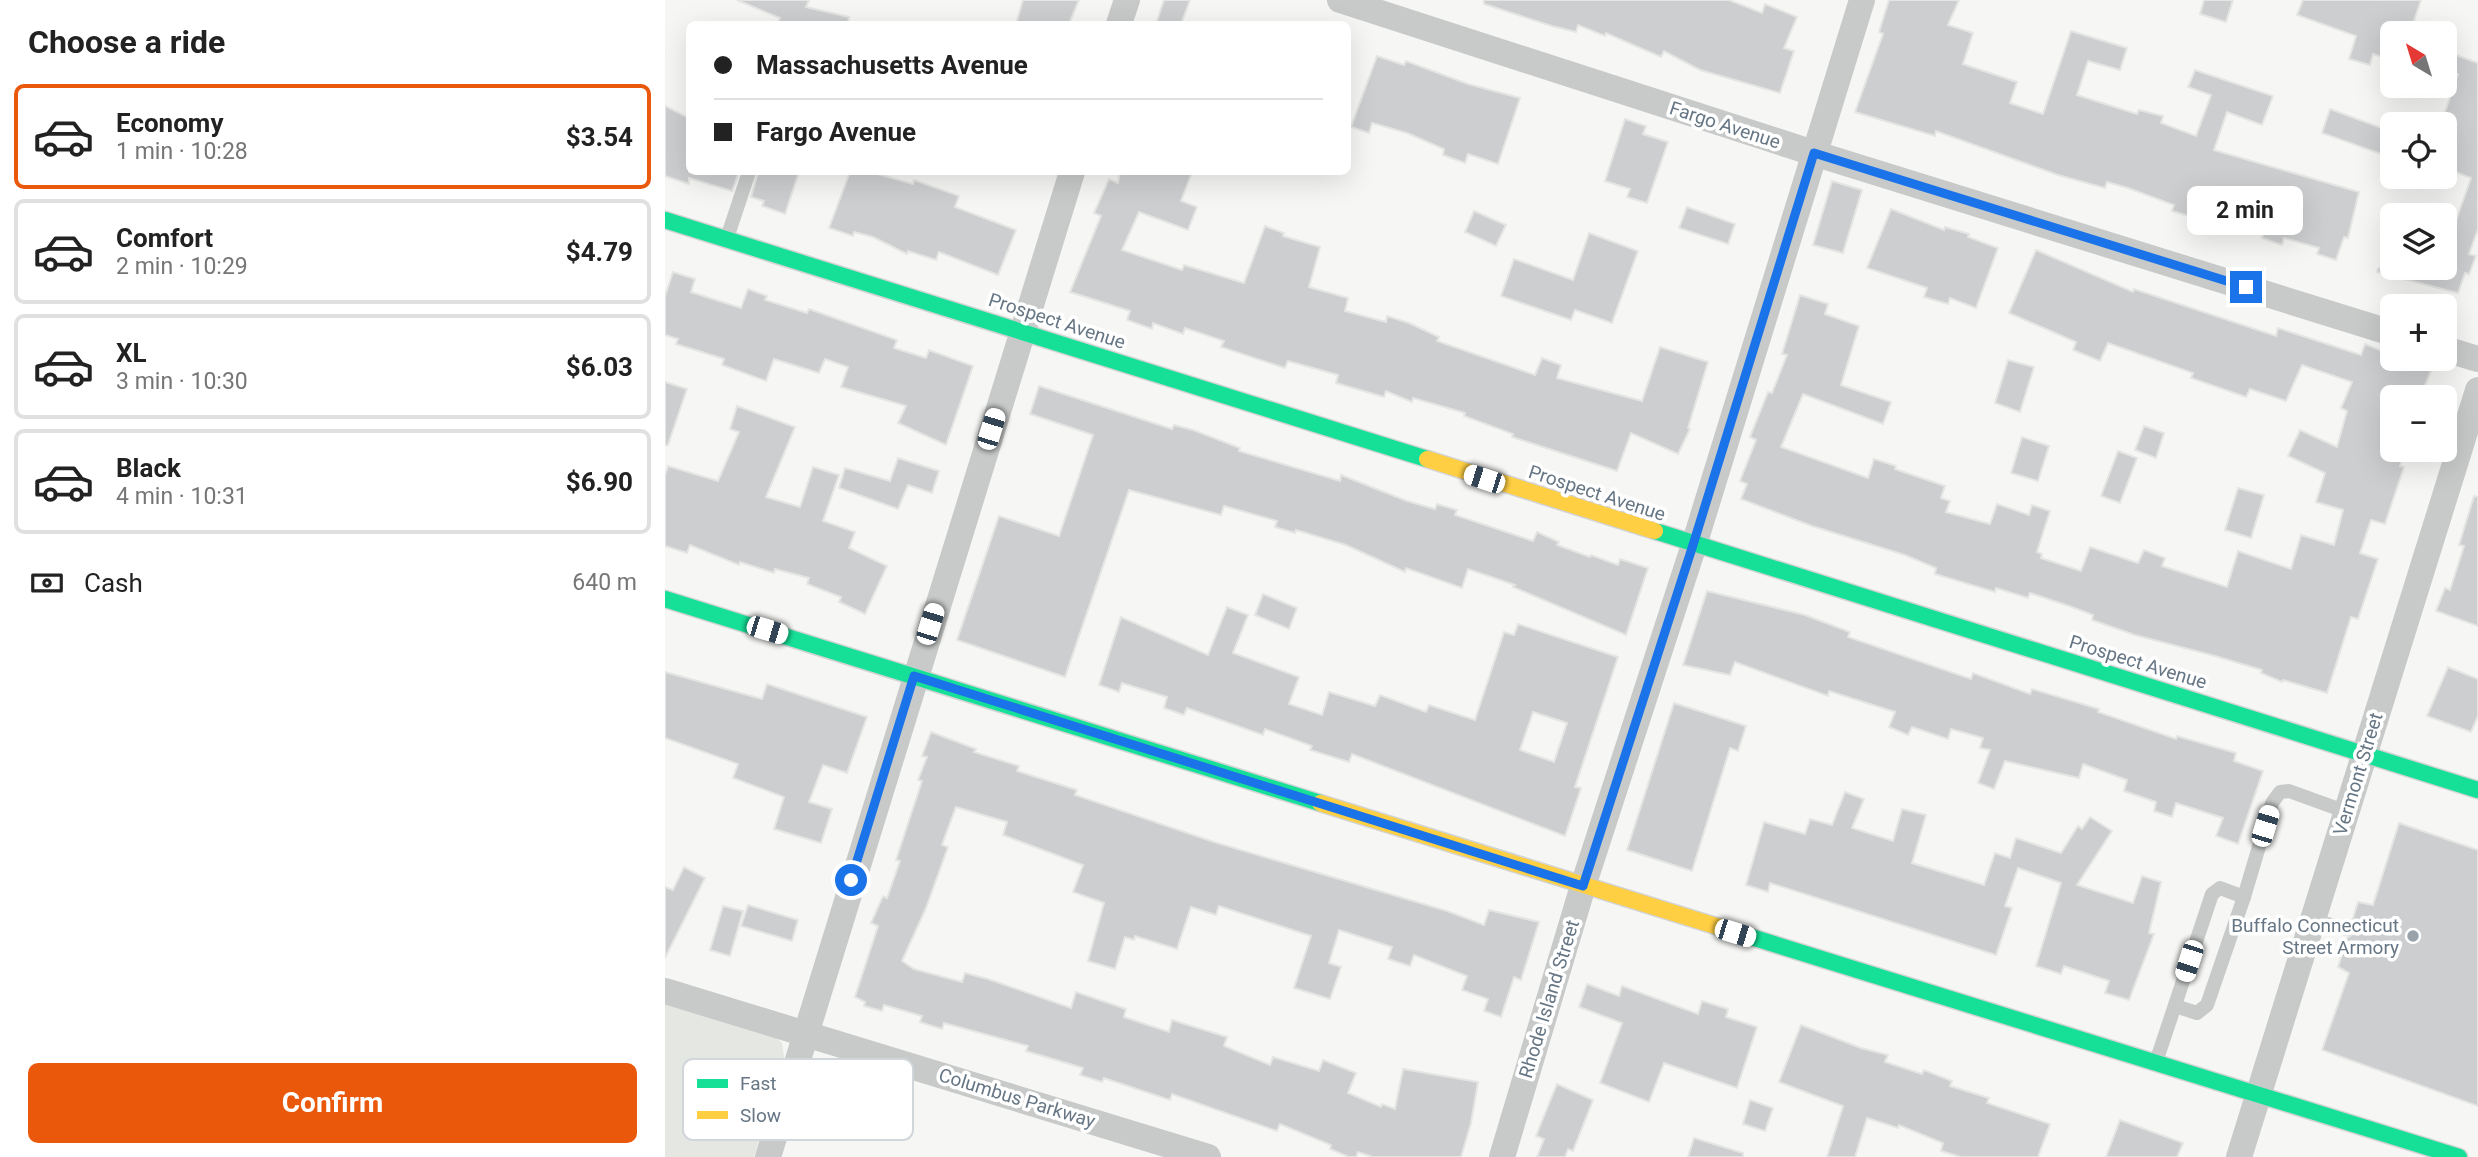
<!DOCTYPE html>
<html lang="en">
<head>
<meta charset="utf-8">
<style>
	body { margin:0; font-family:Roboto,sans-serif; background:#f2f2f2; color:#222; height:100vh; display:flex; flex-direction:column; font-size:26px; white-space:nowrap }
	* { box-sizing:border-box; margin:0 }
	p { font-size:23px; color:#767676 }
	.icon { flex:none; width:38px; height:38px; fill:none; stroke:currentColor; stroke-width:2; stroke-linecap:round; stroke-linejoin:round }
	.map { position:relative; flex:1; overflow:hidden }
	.drawer { display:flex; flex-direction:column; background:#fff; width:665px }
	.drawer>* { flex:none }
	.top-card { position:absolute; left:21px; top:21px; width:665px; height:154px; border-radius:10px; box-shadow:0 7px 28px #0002; display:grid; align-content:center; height:154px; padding:0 28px; background:#fff }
	.needle { width:46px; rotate:322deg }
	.buttons { position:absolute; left:1715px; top:21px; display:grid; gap:14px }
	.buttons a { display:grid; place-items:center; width:77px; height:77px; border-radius:10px; background:#fff; box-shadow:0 7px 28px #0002; font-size:35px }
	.end { position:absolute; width:32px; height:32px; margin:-16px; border:9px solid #1a73e8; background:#fff; box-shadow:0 0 0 4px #fff }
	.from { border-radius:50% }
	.bubble { position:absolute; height:49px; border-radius:10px; background:#fff; box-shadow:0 7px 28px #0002; font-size:23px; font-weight:700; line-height:49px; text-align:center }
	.car { position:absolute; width:21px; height:42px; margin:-21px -10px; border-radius:9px; box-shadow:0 0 5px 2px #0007; background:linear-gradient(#fff 24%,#345 0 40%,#fff 0 76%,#345 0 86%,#fff 0) }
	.top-card b { display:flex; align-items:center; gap:24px; height:66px; font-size:26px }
	.top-card b+b { border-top:2px solid #e0e0e0 }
	.top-card i { width:18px; height:18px; background:#222 }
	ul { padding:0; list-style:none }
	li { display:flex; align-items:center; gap:21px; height:105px; margin:0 14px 10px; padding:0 14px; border:4px solid #e0e0e0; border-radius:10px }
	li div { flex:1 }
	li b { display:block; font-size:26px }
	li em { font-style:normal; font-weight:700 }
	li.active { border-color:#ea580c }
	li>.icon { width:63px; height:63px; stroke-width:1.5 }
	h2 { padding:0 28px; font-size:32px; line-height:84px }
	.pay { display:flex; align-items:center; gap:18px; height:77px; padding:0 28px; font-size:26px }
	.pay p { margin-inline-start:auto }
	.action { display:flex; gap:14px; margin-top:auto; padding:14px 28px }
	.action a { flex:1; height:80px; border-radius:10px; background:#ea580c; color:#fff; font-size:28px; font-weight:700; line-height:80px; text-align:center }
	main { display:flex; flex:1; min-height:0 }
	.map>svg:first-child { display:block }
</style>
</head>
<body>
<main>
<section class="drawer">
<h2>Choose a ride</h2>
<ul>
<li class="active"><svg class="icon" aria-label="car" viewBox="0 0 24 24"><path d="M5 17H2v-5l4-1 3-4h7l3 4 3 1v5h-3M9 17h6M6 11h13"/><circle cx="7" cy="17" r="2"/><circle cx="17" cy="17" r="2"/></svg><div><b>Economy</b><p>1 min · 10:28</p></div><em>$3.54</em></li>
<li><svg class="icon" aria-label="car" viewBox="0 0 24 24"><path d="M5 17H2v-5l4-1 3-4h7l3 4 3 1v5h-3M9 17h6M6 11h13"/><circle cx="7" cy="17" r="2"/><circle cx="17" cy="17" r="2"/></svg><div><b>Comfort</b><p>2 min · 10:29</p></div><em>$4.79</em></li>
<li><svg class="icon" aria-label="car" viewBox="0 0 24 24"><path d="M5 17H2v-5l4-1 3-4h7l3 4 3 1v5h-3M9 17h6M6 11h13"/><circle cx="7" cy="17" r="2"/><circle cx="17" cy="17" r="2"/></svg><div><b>XL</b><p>3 min · 10:30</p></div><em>$6.03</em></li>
<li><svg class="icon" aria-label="car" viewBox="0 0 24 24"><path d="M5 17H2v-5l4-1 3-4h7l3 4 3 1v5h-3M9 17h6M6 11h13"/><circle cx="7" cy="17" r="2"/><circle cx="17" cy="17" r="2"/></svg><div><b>Black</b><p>4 min · 10:31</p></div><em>$6.90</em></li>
</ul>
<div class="pay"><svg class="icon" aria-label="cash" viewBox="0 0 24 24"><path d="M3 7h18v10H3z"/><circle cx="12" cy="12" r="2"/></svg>Cash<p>640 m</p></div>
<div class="action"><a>Confirm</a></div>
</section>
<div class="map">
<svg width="1813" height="1157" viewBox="0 0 1813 1157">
	<rect width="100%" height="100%" fill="#f6f6f4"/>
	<path fill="#e4e7e2" d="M 0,1004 L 111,1038 L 117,1043 L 119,1056 L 89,1157 L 0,1157 Z"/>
	<g fill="#cdcecf" stroke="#e5e5e4" stroke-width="2" fill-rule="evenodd">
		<path d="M 72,0 L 144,0 L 141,7 L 184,17 L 183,24 L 112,24 L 115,18 Z"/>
		<path d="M 358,0 L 414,0 L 404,24 L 351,24 Z"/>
		<path d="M 499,0 L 525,0 L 516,24 L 491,24 Z"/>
		<path d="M 819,0 L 1064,0 L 1097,13 L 1100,4 L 1132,17 L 1119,48 L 1129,51 L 1115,93 L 1035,70 L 999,51 L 996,57 L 941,33 L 940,36 L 913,25 L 911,32 L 887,26 L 819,4 Z"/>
		<path d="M 1224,0 L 1294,0 L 1283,25 L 1308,33 L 1298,64 L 1352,82 L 1345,103 L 1378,114 L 1406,31 L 1462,48 L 1455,70 L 1423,61 L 1412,95 L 1472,114 L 1474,110 L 1498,116 L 1496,123 L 1531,136 L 1546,95 L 1523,87 L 1530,70 L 1608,96 L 1597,125 L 1562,112 L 1549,150 L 1694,192 L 1683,238 L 1679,237 L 1671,260 L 1652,254 L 1654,248 L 1619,238 L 1617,245 L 1597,238 L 1599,231 L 1560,220 L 1558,226 L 1507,211 L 1509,205 L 1463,188 L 1442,182 L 1440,188 L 1393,175 L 1271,131 L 1270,136 L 1190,112 L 1218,34 L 1214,32 Z"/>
		<path d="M 1539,0 L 1568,0 L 1561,22 L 1535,14 Z"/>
		<path d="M 1638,0 L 1756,0 L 1745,33 L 1727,33 L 1727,60 L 1708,54 L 1705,65 L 1684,59 L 1691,36 L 1632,15 Z"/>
		<path d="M 1780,51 L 1813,63 L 1813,229 L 1804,254 L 1811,256 L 1804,274 L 1800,273 L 1793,293 L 1712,272 L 1713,268 L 1780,268 L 1780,226 L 1788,229 L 1806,178 L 1780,168 L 1780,124 L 1776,124 L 1793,74 L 1780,69 Z"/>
		<path d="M 712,56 L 739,65 L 741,61 L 803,84 L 855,98 L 833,164 L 803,154 L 800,163 L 778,155 L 779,149 L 742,133 L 707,123 L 704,133 L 686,127 Z"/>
		<path d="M 0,106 L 24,118 L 24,172 L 74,172 L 67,191 L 24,178 L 24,184 L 0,176 Z"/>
		<path d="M 1665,109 L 1725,131 L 1716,154 L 1657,133 Z"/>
		<path d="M 960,119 L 981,126 L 978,134 L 1003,142 L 982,203 L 962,197 L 965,189 L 940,181 Z"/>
		<path d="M 93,172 L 134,172 L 120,214 L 97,206 L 99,201 L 86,197 Z"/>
		<path d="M 185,172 L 206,172 L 248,184 L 249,180 L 294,196 L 290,207 L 351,230 L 333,275 L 274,252 L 271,260 L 243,251 L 242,254 L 208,237 L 189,232 L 188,236 L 164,228 Z"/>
		<path d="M 455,172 L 527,172 L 516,201 L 532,207 L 523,230 L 474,212 L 457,250 L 517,270 L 519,265 L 579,283 L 600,226 L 619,233 L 618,236 L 655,247 L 644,287 L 683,298 L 680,311 L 721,322 L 722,316 L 744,323 L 774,337 L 772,341 L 870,375 L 877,358 L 896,365 L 892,378 L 977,401 L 995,347 L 1043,362 L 1023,428 L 1025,429 L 1013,454 L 966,433 L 952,471 L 847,437 L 848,434 L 799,416 L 800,413 L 748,398 L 747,402 L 721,391 L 719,397 L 671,383 L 673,375 L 623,361 L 620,368 L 556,347 L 559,341 L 520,328 L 518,334 L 488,323 L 487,329 L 462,320 L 465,311 L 405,292 L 436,216 L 429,213 L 444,179 L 453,183 Z"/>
		<path d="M 1167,181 L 1197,190 L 1178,253 L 1148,245 Z"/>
		<path d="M 1022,207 L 1070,224 L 1063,244 L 1014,228 Z"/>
		<path d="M 1226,209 L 1279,230 L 1280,227 L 1304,234 L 1303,237 L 1333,248 L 1311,308 L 1285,298 L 1283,304 L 1259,297 L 1262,288 L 1202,268 Z"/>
		<path d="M 809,211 L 841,225 L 831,246 L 800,232 Z"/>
		<path d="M 924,233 L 973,251 L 947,323 L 910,310 L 906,320 L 836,296 L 849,259 L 908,280 Z"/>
		<path d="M 1371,250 L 1468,292 L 1469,289 L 1611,336 L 1613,328 L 1696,355 L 1700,344 L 1727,355 L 1727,359 L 1737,359 L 1766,371 L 1755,397 L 1727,397 L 1727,450 L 1740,450 L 1735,466 L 1739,467 L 1720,524 L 1706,520 L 1695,553 L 1713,559 L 1693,619 L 1686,617 L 1662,693 L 1618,680 L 1617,682 L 1596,673 L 1597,670 L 1550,656 L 1470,635 L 1427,620 L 1428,615 L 1404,606 L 1365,593 L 1363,598 L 1331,588 L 1330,592 L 1270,574 L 1271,568 L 1240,555 L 1147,526 L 1076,499 L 1082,484 L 1075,481 L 1091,440 L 1085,437 L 1103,392 L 1107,393 L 1122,355 L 1117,354 L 1135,295 L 1163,304 L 1160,314 L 1194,326 L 1176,385 L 1226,402 L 1218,424 L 1138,394 L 1116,447 L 1203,478 L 1209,459 L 1231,466 L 1230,469 L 1280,486 L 1276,498 L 1285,501 L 1281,512 L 1325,524 L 1332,504 L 1364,515 L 1367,505 L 1385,511 L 1372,552 L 1377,554 L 1376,558 L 1416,571 L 1425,547 L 1473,563 L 1479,550 L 1500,558 L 1497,566 L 1562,587 L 1573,551 L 1626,569 L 1636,535 L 1669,545 L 1678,510 L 1651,502 L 1660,473 L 1623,456 L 1635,430 L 1672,447 L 1682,411 L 1676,408 L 1687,382 L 1637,365 L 1621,401 L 1585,389 L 1581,397 L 1526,378 L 1528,373 L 1443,343 L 1435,361 L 1408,350 L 1411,342 L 1344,313 Z"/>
		<path d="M 8,272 L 30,279 L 26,292 L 76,308 L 83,289 L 102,296 L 100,300 L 142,313 L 144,309 L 232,340 L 229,348 L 261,358 L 264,350 L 308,366 L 281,445 L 233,423 L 241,406 L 176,387 L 183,367 L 160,359 L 154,373 L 109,359 L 101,381 L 57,365 L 59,359 L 11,344 L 13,339 L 0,335 L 0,296 Z"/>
		<path d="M 1343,360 L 1369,367 L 1355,412 L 1330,403 Z"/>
		<path d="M 0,382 L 22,389 L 3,445 L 0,445 Z"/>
		<path d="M 374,386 L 507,429 L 509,425 L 528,430 L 575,448 L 574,451 L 675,481 L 676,475 L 742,501 L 770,509 L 772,504 L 792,510 L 790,515 L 868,541 L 872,532 L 894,542 L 892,545 L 925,557 L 926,555 L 953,565 L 955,559 L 983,568 L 961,635 L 848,587 L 850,585 L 803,569 L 797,588 L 741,568 L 740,572 L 681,545 L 631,530 L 630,533 L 610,527 L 612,521 L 559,506 L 556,515 L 464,490 L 400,677 L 292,640 L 334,516 L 394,536 L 428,435 L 365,414 Z"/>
		<path d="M 72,406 L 130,427 L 101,497 L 135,507 L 148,467 L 174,475 L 158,521 L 190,532 L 184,548 L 222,566 L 200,614 L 174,602 L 176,597 L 142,584 L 144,578 L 110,569 L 109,573 L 75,562 L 74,565 L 25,545 L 22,553 L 0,546 L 0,475 L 3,466 L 53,481 L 74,432 L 65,429 Z"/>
		<path d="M 1479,426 L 1499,433 L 1491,458 L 1470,450 Z"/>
		<path d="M 1357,437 L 1384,446 L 1373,481 L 1346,473 Z"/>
		<path d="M 1453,451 L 1472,458 L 1455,503 L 1436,496 Z"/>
		<path d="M 233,458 L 274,471 L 267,493 L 243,485 L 233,509 L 174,488 L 180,468 L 225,481 Z"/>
		<path d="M 1573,488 L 1599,495 L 1586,538 L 1560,530 Z"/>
		<path d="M 1809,496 L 1813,497 L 1813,626 L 1771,611 L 1780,588 L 1785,590 L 1799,546 L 1794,545 Z"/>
		<path d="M 1042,591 L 1140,615 L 1185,632 L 1183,637 L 1306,679 L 1308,673 L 1365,694 L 1367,689 L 1434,709 L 1433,712 L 1511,739 L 1512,736 L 1571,753 L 1569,761 L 1598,771 L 1573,844 L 1551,836 L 1558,818 L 1511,803 L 1507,817 L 1489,811 L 1491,802 L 1459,791 L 1462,780 L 1418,764 L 1414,778 L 1340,761 L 1329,789 L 1313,783 L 1325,750 L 1315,748 L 1318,738 L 1286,729 L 1283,739 L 1247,727 L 1243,735 L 1224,727 L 1230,712 L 1164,691 L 1163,696 L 1070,662 L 1065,675 L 1018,665 Z"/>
		<path d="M 598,594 L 632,608 L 624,629 L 590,615 Z"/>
		<path d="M 562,607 L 583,615 L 568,653 L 634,677 L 624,704 L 657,715 L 664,692 L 710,706 L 715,695 L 761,712 L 764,705 L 810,720 L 839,632 L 849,635 L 853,624 L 953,657 L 910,787 L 916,788 L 900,836 L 687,754 L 684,762 L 645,750 L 647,746 L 600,729 L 598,735 L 522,708 L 519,715 L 499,708 L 502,697 L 457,683 L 454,692 L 434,685 L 456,617 L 543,655 ZM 868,712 L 902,723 L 889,762 L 855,750 Z"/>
		<path d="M 1783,667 L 1813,679 L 1813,716 L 1806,732 L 1762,716 Z"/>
		<path d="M 0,672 L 97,699 L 102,684 L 202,717 L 182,773 L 158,765 L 144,802 L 167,809 L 156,843 L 109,829 L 119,797 L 68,778 L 73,764 L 0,738 Z"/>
		<path d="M 1009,703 L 1081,726 L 1073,751 L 1065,748 L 1027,871 L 962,850 Z"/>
		<path d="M 266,732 L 311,749 L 309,752 L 354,766 L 352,771 L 412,790 L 410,795 L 549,842 L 782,911 L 819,925 L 824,910 L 874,922 L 856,980 L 849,977 L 836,1017 L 819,1011 L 823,999 L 797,990 L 802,976 L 749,955 L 745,966 L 723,959 L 727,947 L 674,930 L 664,963 L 676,967 L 665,999 L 629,988 L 646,936 L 554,906 L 551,915 L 526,907 L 512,949 L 470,936 L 469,940 L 460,937 L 450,969 L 423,961 L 439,903 L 408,892 L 418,865 L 338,835 L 342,822 L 291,807 L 277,845 L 283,847 L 261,908 L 237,961 L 249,969 L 297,982 L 300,973 L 323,979 L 406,1008 L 411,992 L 461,1009 L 459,1017 L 504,1032 L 507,1020 L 562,1037 L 559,1046 L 605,1065 L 608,1057 L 654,1071 L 658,1060 L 691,1073 L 683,1093 L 716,1107 L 717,1104 L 730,1109 L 738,1069 L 813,1082 L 806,1123 L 796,1157 L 708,1157 L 693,1152 L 691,1157 L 684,1157 L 665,1149 L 666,1145 L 615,1124 L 612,1131 L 507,1094 L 505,1100 L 439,1078 L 437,1082 L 415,1075 L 418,1068 L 361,1051 L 363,1046 L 279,1023 L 277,1029 L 255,1022 L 257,1016 L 219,1005 L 217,1011 L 199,1006 L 200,1002 L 190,997 L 213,926 L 206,923 L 218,896 L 222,898 L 235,861 L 231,860 L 257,781 L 253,780 L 262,757 L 257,756 Z"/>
		<path d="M 1180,792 L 1199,799 L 1187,828 L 1228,841 L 1237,809 L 1261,815 L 1247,863 L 1319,885 L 1330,853 L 1345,858 L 1351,838 L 1396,853 L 1413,826 L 1417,829 L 1425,817 L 1447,831 L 1412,885 L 1468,903 L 1477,876 L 1496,882 L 1484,933 L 1489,934 L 1464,1000 L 1440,993 L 1444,981 L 1399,966 L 1396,974 L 1371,966 L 1396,883 L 1353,868 L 1340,906 L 1347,908 L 1331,955 L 1105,883 L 1103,892 L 1081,885 L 1099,822 L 1140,834 L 1145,819 L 1167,825 Z"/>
		<path d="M 1734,823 L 1813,850 L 1813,1106 L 1657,1050 L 1684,973 L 1673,967 L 1682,938 L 1691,932 L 1687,921 L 1693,902 L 1708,905 Z"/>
		<path d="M 19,867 L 40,878 L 0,958 L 0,887 L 8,890 Z"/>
		<path d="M 83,905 L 133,920 L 127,941 L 76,926 Z"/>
		<path d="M 58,906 L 78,911 L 65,956 L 45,950 Z"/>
		<path d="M 922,984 L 954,996 L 957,986 L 1033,1014 L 1037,1001 L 1063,1009 L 1061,1017 L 1092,1027 L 1072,1088 L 999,1063 L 984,1102 L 935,1083 L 957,1023 L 914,1007 Z"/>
		<path d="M 1136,1025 L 1196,1048 L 1223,1055 L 1220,1062 L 1257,1074 L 1259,1070 L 1287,1081 L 1285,1086 L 1324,1098 L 1322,1103 L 1385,1124 L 1373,1157 L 1296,1157 L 1276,1151 L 1278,1143 L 1234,1125 L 1233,1128 L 1202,1118 L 1190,1157 L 1162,1157 L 1178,1106 L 1114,1082 Z"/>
		<path d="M 892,1084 L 928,1100 L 908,1151 L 903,1149 L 900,1157 L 872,1157 L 879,1139 L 871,1136 Z"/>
		<path d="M 1085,1100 L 1108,1108 L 1100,1131 L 1078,1124 Z"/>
		<path d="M 1455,1120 L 1518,1143 L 1512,1157 L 1441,1157 Z"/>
		<path d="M 1029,1138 L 1078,1153 L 1078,1157 L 1023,1157 Z"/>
	</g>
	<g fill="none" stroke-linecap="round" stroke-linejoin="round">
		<g stroke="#d2d3d4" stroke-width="19">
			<g id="fast">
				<path d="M 0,220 L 762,459"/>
				<path d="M 990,531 L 1813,790"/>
				<path d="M 0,599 L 655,803"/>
				<path d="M 1054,927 L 1794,1157"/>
			</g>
		</g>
		<g stroke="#d2d3d4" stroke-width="19">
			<g id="slow">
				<path d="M 762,459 L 990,531"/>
				<path d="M 655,803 L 1054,927"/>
			</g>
		</g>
		<g stroke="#c8caca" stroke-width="14">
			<path d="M 62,238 L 84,172"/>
			<path d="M 1647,920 L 1682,929"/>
			<path d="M 1510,1006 L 1532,1013 L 1542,1005 L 1579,897"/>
			<path d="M 1491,1062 L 1547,894 L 1555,888 L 1579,897 L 1607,803 L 1615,792 L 1624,791 L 1682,812"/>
		</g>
		<g stroke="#c8caca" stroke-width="26">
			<path d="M 675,0 L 1161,157 L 1727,333"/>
			<path d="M 454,24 L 462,0"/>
			<path d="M 1780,349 L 1813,359"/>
			<path d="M 0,991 L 543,1157"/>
			<path d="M 103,1157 L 407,172"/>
			<path d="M 837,1157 L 918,886 L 1029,545 L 1197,0"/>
			<path d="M 1574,1157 L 1813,390"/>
		</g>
		<use href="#fast" stroke="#16e098" stroke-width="16"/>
		<use href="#slow" stroke="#ffcf43" stroke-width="16"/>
	</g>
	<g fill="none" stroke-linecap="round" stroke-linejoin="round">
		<path stroke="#1a73e8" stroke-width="9" d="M 186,880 L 249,676 L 918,886 L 1028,545 L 1149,153 L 1581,287"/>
	</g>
	<circle fill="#98a3ab" stroke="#fff" stroke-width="2.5" cx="1748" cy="936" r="7"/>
	<g text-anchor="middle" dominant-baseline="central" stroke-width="7" stroke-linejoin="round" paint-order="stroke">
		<g font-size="19" fill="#667684" stroke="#fff">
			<text transform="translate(1060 125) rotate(18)">Fargo Avenue</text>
			<text transform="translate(392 321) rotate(18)">Prospect Avenue</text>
			<text transform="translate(932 493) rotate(18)">Prospect Avenue</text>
			<text transform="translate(1473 662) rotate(17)">Prospect Avenue</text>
			<text transform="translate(1693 774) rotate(-73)">Vermont Street</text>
			<text transform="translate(884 999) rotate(-73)">Rhode Island Street</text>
			<text transform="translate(352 1098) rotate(17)">Columbus Parkway</text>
		</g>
		<g font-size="19" fill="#667684" stroke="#fff" text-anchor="end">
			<text x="1734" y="925">Buffalo Connecticut<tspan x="1734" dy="22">Street Armory</tspan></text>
		</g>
	</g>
	<rect x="18" y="1059" width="230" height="81" rx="10" fill="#fff" stroke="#d1d6da" stroke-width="2"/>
	<rect x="32" y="1079" width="31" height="9" fill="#16e098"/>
	<rect x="32" y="1111" width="31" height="8" fill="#ffcf43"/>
	<g font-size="19" fill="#667684">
		<text x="75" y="1090">Fast</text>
		<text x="75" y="1122">Slow</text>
	</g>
</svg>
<div class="buttons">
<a><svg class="needle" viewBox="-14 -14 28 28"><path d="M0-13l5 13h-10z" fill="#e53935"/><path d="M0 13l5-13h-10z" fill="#767676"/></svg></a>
<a><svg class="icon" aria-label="locate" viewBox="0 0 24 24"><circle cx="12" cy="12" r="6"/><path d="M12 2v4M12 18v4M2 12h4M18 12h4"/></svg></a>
<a><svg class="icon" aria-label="layers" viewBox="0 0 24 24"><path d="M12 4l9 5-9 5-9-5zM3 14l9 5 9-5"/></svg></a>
<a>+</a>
<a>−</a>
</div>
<i class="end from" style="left:186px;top:880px"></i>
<i class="end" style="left:1581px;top:287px"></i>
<div class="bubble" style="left:1522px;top:186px;width:116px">2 min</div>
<i class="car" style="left:326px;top:429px;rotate:17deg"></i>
<i class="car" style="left:819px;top:479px;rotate:288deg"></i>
<i class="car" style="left:265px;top:624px;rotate:17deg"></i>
<i class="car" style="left:102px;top:630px;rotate:107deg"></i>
<i class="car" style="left:1600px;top:826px;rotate:17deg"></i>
<i class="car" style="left:1070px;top:933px;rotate:107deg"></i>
<i class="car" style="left:1524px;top:961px;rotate:198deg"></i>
<div class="top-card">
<b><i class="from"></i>Massachusetts Avenue</b>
<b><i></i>Fargo Avenue</b>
</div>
</div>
</main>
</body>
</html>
